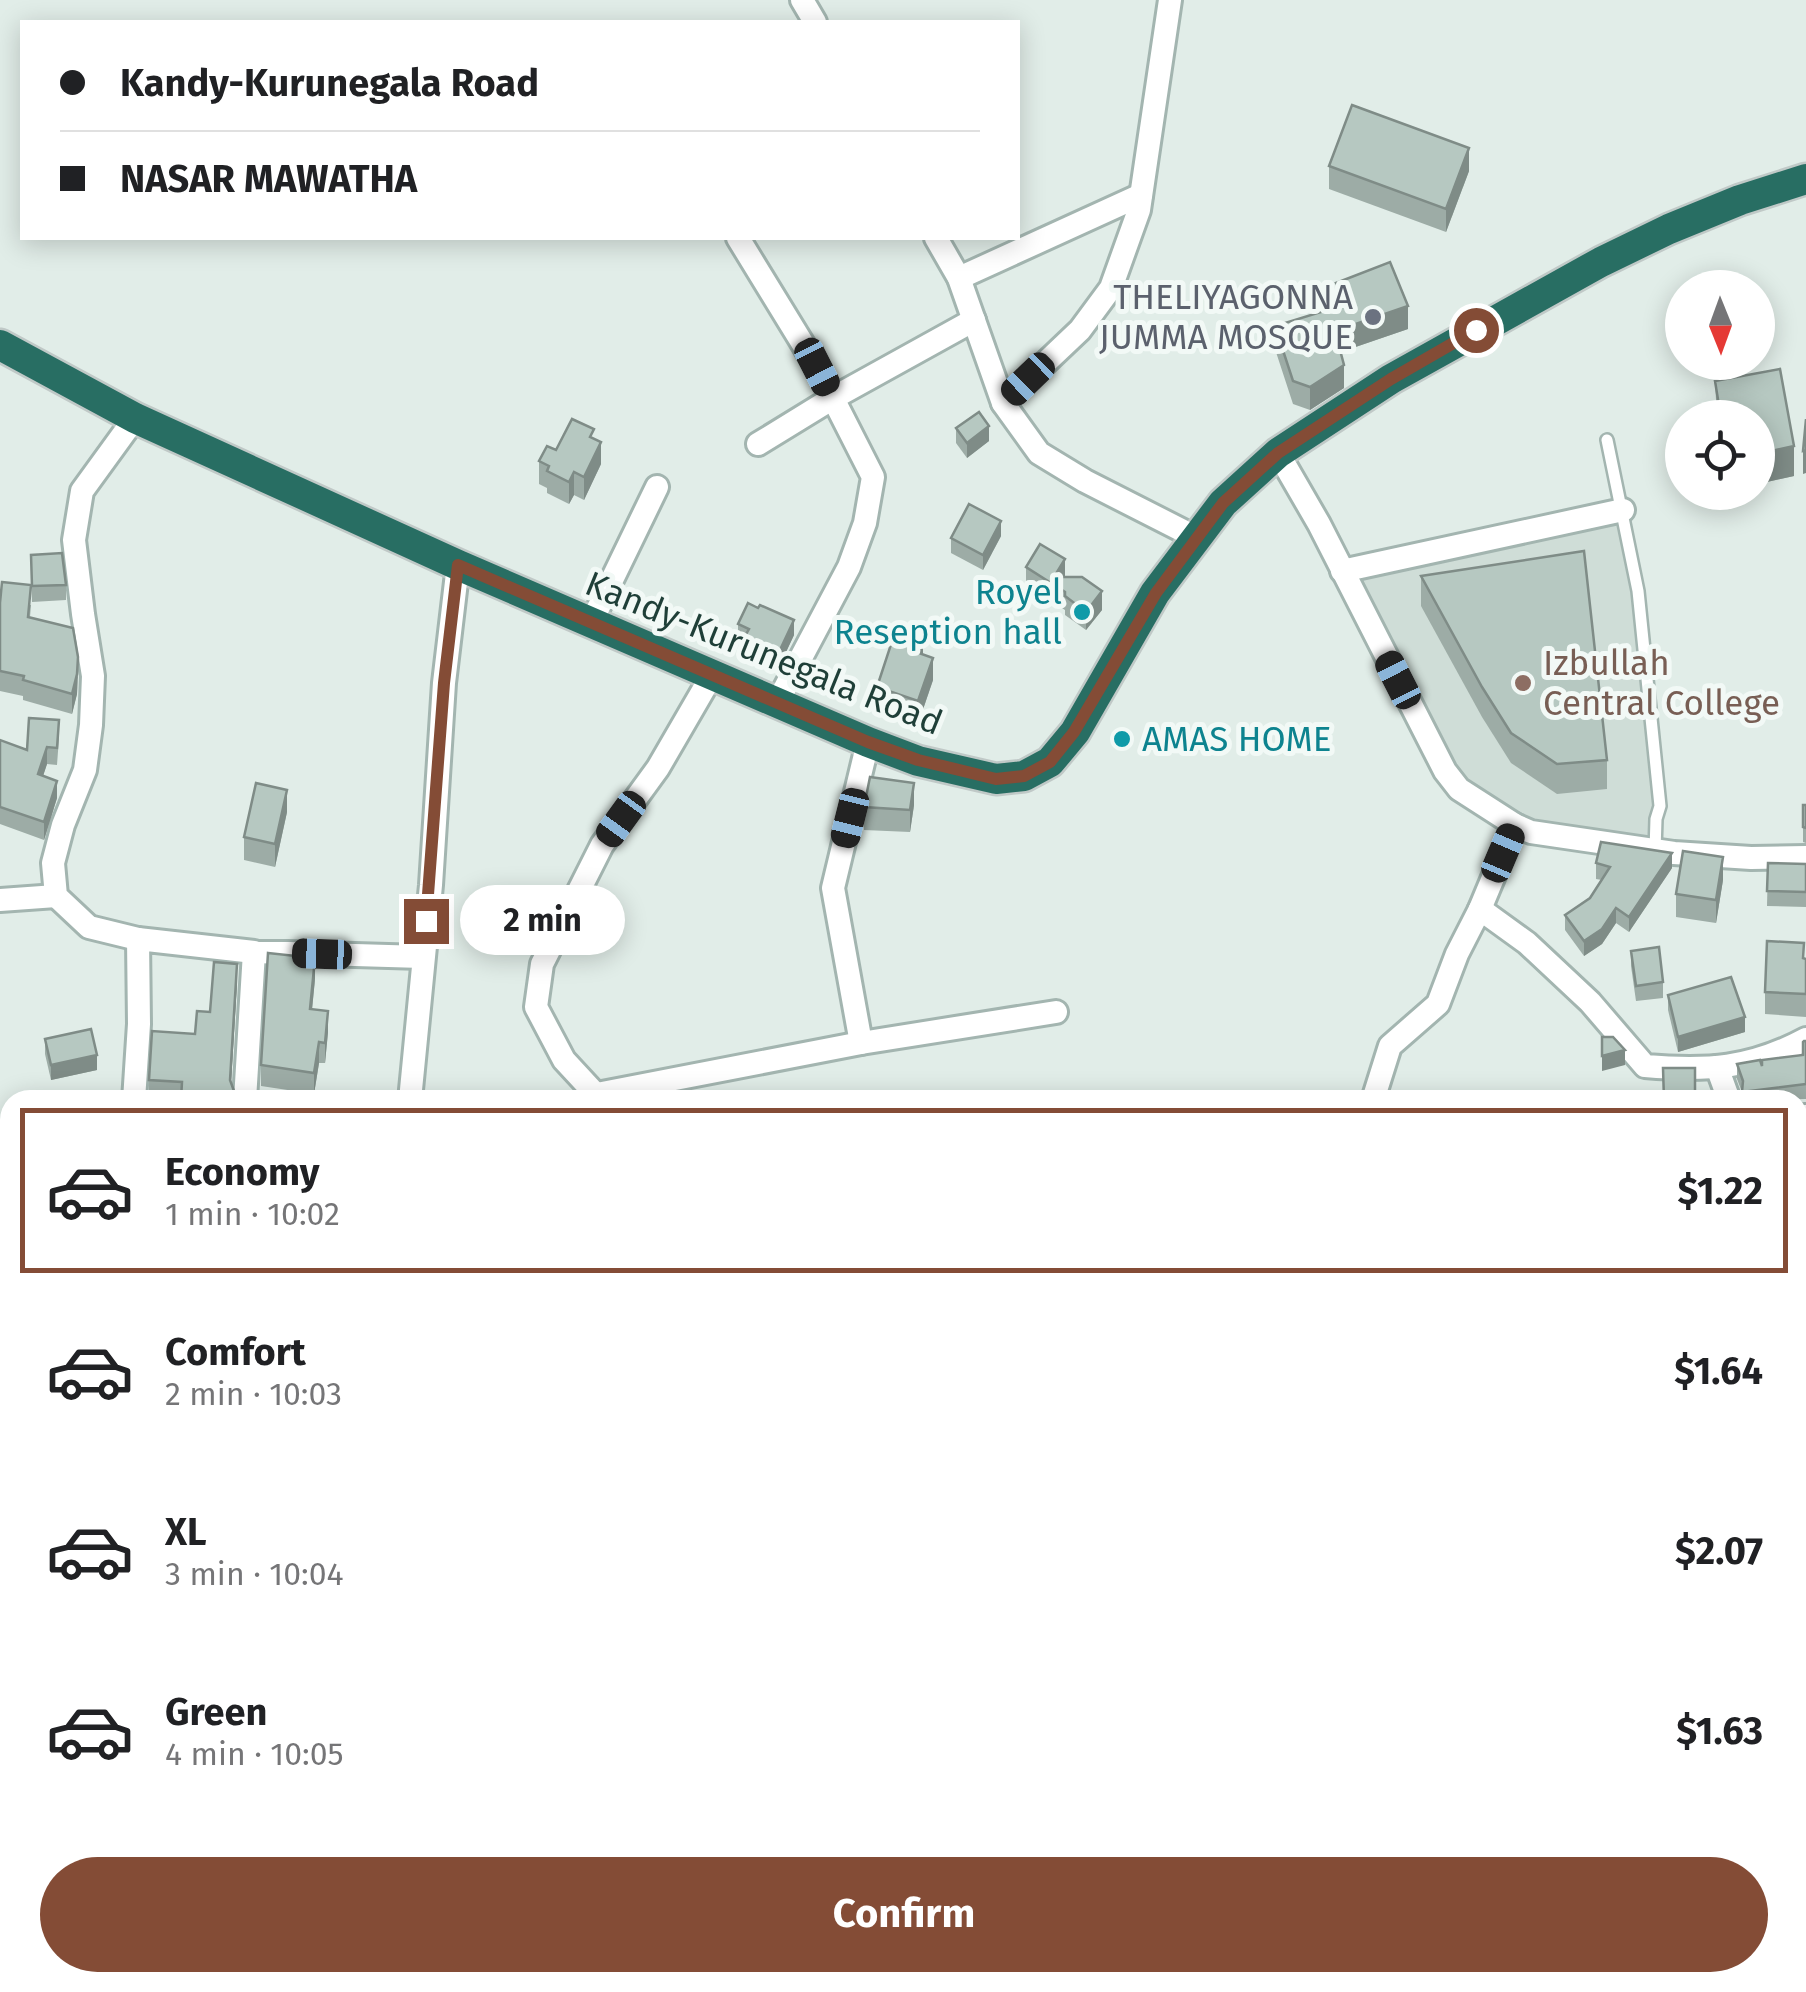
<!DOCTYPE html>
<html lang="en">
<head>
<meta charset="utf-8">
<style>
	body { margin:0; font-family:"Fira Sans",sans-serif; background:#f2f2f2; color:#202124; height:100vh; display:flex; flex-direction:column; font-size:38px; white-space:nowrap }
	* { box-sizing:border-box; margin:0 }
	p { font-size:32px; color:#757577 }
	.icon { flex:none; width:55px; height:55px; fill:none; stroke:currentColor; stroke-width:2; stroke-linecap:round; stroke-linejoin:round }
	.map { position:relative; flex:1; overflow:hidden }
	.details { position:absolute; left:0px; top:1090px; width:1808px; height:902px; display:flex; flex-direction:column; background:#fff; border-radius:30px 30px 0 0; box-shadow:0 5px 25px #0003 }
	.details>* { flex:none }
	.top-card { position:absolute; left:20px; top:20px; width:1000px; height:220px; border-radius:0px; box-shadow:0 5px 25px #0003; display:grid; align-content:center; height:220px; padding:0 40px; background:#fff }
	.needle { width:65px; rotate:179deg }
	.tools { position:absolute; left:1665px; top:270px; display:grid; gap:20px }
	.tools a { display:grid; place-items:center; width:110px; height:110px; border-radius:50%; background:#fff; box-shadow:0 5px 25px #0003; font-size:50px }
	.end { position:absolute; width:45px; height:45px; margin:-22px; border:12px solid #844c36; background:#fff; box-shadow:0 0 0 5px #fff }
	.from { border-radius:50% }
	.bubble { position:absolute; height:70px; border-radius:35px; background:#fff; box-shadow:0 5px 25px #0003; font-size:32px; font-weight:700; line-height:70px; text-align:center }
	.car { position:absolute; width:30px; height:60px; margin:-30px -15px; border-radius:12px; box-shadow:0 0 8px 2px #0007; background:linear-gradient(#222 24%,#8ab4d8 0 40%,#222 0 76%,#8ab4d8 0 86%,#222 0) }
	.top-card b { display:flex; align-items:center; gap:35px; height:95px; font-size:38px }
	.top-card b+b { border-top:2px solid #e0e0e0 }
	.top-card i { width:25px; height:25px; background:#202124 }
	ul { padding:18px 0 0; list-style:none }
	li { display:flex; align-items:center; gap:30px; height:165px; margin:0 20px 15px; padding:0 20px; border:5px solid transparent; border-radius:0px }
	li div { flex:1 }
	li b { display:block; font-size:38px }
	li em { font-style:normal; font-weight:700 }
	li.on { border-color:#844c36 }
	li>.icon { width:90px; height:90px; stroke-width:1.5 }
	.cta { display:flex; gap:20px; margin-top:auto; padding:20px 40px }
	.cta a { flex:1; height:115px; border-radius:60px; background:#844c36; color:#fff; font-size:40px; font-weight:700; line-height:115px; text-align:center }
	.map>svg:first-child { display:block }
</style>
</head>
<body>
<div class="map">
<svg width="1806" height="1992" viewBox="0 0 1806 1992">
	<rect width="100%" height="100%" fill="#e1ede8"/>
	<path fill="#cfddd7" d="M 1623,510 L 1657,761 L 1655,851 L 1557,837 L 1459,789 L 1342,571 Z"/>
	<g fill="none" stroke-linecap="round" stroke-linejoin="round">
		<g stroke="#a3b5b0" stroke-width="16">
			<path id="lane" d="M 1607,440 L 1638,591 L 1660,806 L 1656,819 L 1655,851"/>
		</g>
		<g stroke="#a3b5b0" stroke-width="28">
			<g id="street">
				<path d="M 802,0 L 815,22"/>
				<path d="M 738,238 L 817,367 L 873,477 L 865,523 L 849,567 L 777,703"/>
				<path d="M 936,238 L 959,278 L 1003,403 L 1039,453 L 1085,481 L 1197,538"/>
				<path d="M 959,278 L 1141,195"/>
				<path d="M 1003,403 L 1080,330 L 1111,288 L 1139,210 L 1170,0"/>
				<path d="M 135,418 L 82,491 L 74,540 L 83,614 L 93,676 L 91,725 L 85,770 L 63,825 L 53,863 L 56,896 L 89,927 L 138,939"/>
				<path d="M 758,444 L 833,398 L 974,320"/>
				<path d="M 1278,453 L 1319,524 L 1445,771 L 1459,789 L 1515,825 L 1531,832 L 1674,853 L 1751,858 L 1806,857"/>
				<path d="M 1342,571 L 1623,510"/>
				<path d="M 591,623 L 657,487"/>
				<path d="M 0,900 L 56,896"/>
				<path d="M 1480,909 L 1527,943 L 1590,1002 L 1645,1066 C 1707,1071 1750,1069 1806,1039"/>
				<path d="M 861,1043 L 833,888 L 868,742"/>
				<path d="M 1717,1067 L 1729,1100"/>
				<path d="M 597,1094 L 861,1043 L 1056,1012"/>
				<path d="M 134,1100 L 139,1024 L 138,939 L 254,952 L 422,957"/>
				<path d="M 245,1100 L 254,952"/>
				<path d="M 410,1100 L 431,885 L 444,683 L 458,565"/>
				<path d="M 601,1100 L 564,1060 L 536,1007 L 542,964 L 602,845 L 658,768 L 712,675"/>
				<path d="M 1373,1100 L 1390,1046 L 1438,1004 L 1457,954 L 1480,909 L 1515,825"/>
				<path d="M 1798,1117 L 1806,1116"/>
				<path d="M 0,1181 L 10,1186"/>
				<path d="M 1798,1340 L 1806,1342"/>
				<path d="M 0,1412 L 10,1410"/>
				<path d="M 1798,1610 L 1806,1611"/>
				<path d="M 0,1675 L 10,1674"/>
				<path d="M 186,1982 L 190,1992"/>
				<path d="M 586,1982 L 588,1992"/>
				<path d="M 386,1992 L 387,1982"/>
				<path d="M 1285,1992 L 1286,1982"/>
				<path d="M 1512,1992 L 1513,1982"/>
			</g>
		</g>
		<g stroke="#c0c9c7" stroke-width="35">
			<path id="highway" d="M 0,345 L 135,418 L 458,565 L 868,742 L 918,761 L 996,779 L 1024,776 L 1050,762 L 1075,732 L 1155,593 L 1223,503 L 1278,453 L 1391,379 L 1601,262 L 1669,229 L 1740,200 L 1806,179"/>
		</g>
		<use href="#lane" stroke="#fff" stroke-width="11"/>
		<use href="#street" stroke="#fff" stroke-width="22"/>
		<use href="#highway" stroke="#286e63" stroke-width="30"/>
	</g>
	<g fill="#9daca6">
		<path d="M 1329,166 L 1469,171 L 1446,232 L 1329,189 Z"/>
		<path d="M 1336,283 L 1408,329 L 1341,352 L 1344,388 L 1310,410 L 1293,404 L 1275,349 L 1275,326 L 1337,307 Z"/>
		<path d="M 1780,369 L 1794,446 L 1794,476 L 1758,484 L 1758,418 L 1717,418 L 1715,381 Z"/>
		<path d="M 956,428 L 989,441 L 967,458 L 956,443 Z"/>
		<path d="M 594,438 L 601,464 L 584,500 L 574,495 L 569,504 L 547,493 L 547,488 L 539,484 L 539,461 Z"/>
		<path d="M 1001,536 L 983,570 L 951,553 L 951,538 Z"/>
		<path d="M 31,555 L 66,585 L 66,600 L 32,602 Z"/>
		<path d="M 1026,567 L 1065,577 L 1102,610 L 1086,630 L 1065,615 L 1065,610 L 1026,585 Z"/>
		<path d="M 1421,576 L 1607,760 L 1607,789 L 1557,794 L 1511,763 L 1482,717 L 1421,606 Z"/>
		<path d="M 0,603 L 31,605 L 30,617 L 78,677 L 77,694 L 72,714 L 23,700 L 23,696 L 0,691 Z"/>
		<path d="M 738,624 L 794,635 L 779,667 L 745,652 L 745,643 L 738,639 Z"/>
		<path d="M 923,654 L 933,680 L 918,724 L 877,709 L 877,687 Z"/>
		<path d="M 59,738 L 57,765 L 47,764 L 43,776 L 57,798 L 44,840 L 0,824 L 0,740 L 27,750 Z"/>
		<path d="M 914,805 L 910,832 L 864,830 L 864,807 Z"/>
		<path d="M 1803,805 L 1806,805 L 1806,843 L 1803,842 Z"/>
		<path d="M 287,812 L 275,867 L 244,860 L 244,837 Z"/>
		<path d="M 1596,863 L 1672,868 L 1629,932 L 1616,923 L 1602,944 L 1584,956 L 1565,930 L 1565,915 L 1590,898 L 1602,880 L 1596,879 Z"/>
		<path d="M 1768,863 L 1806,864 L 1806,907 L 1767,906 Z"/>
		<path d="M 1723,880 L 1716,923 L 1676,917 L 1676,894 Z"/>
		<path d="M 1631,951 L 1663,982 L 1663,998 L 1636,1001 L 1631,966 Z"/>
		<path d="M 1804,958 L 1806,959 L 1806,1017 L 1765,1014 L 1765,992 Z"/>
		<path d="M 315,979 L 312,1009 L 328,1032 L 325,1063 L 319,1063 L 314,1094 L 261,1086 L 261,1065 Z"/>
		<path d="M 237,983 L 231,1083 L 234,1100 L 174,1100 L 149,1098 L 149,1080 L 195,1034 L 210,1012 Z"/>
		<path d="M 1668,995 L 1745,1032 L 1678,1052 L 1668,1010 Z"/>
		<path d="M 45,1039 L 97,1070 L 51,1080 L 45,1054 Z"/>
		<path d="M 1806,1041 L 1806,1099 L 1742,1100 L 1742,1092 L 1737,1079 L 1737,1064 L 1762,1066 L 1803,1055 Z"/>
		<path d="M 1798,1122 L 1806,1123 L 1806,1183 L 1798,1182 Z"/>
		<path d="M 1798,1195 L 1806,1199 L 1806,1327 L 1798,1326 Z"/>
		<path d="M 1806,1393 L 1806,1425 L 1798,1424 L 1798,1406 Z"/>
		<rect x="1798" y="1446" width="8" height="56"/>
		<path d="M 1806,1549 L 1806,1596 L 1799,1595 L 1798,1561 L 1805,1562 Z"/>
	</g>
	<g fill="#7f8c87">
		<path d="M 1469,148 L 1469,171 L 1446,232 L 1446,209 Z"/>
		<path d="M 1408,306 L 1408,329 L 1335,354 L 1335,331 Z"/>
		<path d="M 1344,365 L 1344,388 L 1310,410 L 1310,387 Z"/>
		<path d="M 989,426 L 989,441 L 967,458 L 967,443 Z"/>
		<path d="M 601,442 L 601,464 L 584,500 L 584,477 Z"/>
		<path d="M 1794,446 L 1794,476 L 1758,484 L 1758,454 Z"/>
		<path d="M 1806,450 L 1806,473 L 1803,474 L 1803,451 Z"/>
		<path d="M 574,472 L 574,495 L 569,504 L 569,482 Z"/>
		<path d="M 1001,521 L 1001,536 L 983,570 L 983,555 Z"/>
		<path d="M 1065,559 L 1065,578 L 1054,577 Z"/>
		<path d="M 1102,591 L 1102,610 L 1086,630 L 1086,612 Z"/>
		<path d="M 794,620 L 794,635 L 779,667 L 779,652 Z"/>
		<path d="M 923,632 L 923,654 L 916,652 Z"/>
		<path d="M 78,657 L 77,694 L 72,714 L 72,694 Z"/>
		<path d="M 933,658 L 933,680 L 918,724 L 918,701 Z"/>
		<path d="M 47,747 L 47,764 L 38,791 L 38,774 Z"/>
		<path d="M 57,781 L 57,798 L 44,840 L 44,822 Z"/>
		<path d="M 914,783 L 914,805 L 910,832 L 910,810 Z"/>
		<path d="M 287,790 L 287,812 L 275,867 L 275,844 Z"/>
		<path d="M 1672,853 L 1672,868 L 1629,932 L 1629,917 Z"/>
		<path d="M 1723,857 L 1723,880 L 1716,923 L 1716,900 Z"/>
		<path d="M 1616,908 L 1616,923 L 1602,944 L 1584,956 L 1584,941 Z"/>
		<path d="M 315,958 L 315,979 L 310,1030 L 310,1009 Z"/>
		<path d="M 237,964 L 237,983 L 230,1099 L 230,1080 Z"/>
		<path d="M 328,1011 L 328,1032 L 325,1063 L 325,1043 Z"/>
		<path d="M 1745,1017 L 1745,1032 L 1678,1052 L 1678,1037 Z"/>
		<path d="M 319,1042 L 319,1063 L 314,1094 L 314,1073 Z"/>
		<path d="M 1625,1050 L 1625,1065 L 1602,1071 L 1602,1056 Z"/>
		<path d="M 97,1055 L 97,1070 L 51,1080 L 51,1065 Z"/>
	</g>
	<g fill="#b6c8c1" stroke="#7f8c87" stroke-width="2.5">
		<path d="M 1352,105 L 1469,148 L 1446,209 L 1329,166 Z"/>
		<path d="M 1390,262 L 1408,306 L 1335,331 L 1344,365 L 1310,387 L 1293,381 L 1275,326 L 1347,304 L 1336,283 Z"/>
		<path d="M 1780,369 L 1794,446 L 1758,454 L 1758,418 L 1721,418 L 1715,381 Z"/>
		<path d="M 979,412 L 989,426 L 967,443 L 956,428 Z"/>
		<path d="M 572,419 L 594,429 L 590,437 L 601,442 L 584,477 L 574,472 L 569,482 L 547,471 L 549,466 L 539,461 L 547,446 L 556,450 Z"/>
		<path d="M 1806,419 L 1806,450 L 1803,451 Z"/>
		<path d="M 969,504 L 1001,521 L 983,555 L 951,538 Z"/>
		<path d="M 1040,544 L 1065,559 L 1054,577 L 1082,577 L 1102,591 L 1086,612 L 1065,596 L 1065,592 L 1026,567 Z"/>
		<path d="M 1584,551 L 1607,760 L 1557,764 L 1511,733 L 1482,687 L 1421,576 Z"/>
		<path d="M 62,553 L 66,585 L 32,586 L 31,555 Z"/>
		<path d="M 2,582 L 31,585 L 28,617 L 73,628 L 78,657 L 77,674 L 72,694 L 23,680 L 24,676 L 0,671 L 0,603 Z"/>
		<path d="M 748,603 L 758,608 L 760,605 L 794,620 L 779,652 L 745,636 L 749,629 L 738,624 Z"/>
		<path d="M 898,623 L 923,632 L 916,652 L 933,658 L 918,701 L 877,687 Z"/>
		<path d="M 29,718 L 59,720 L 57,748 L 47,747 L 38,774 L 57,781 L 44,822 L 0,807 L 0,740 L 27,750 Z"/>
		<path d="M 870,777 L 914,783 L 910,810 L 864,807 Z"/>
		<path d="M 256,783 L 287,790 L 275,844 L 244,837 Z"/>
		<path d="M 1803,805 L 1806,805 L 1806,828 L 1803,827 Z"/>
		<path d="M 1601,842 L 1672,853 L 1629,917 L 1616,908 L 1602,929 L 1584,941 L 1565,915 L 1590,898 L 1610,867 L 1596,863 Z"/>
		<path d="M 1683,851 L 1723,857 L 1716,900 L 1676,894 Z"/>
		<path d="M 1768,863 L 1806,864 L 1806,892 L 1767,891 Z"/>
		<path d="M 1767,941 L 1804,943 L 1803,958 L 1806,959 L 1806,994 L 1765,992 Z"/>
		<path d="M 1659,947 L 1663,982 L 1636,986 L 1631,951 Z"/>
		<path d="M 268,953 L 315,958 L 310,1009 L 328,1011 L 325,1043 L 319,1042 L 314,1073 L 261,1065 Z"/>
		<path d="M 214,962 L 237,964 L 230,1080 L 234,1091 L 233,1100 L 181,1100 L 182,1082 L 149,1080 L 152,1031 L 195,1034 L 197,1011 L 210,1012 Z"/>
		<path d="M 1731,977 L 1745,1017 L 1678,1037 L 1668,995 Z"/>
		<path d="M 91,1029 L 97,1055 L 51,1065 L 45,1039 Z"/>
		<path d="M 1602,1037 L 1613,1037 L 1625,1050 L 1602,1056 Z"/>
		<path d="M 1804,1041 L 1806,1041 L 1806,1084 L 1742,1092 L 1743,1081 L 1737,1064 L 1760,1060 L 1762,1066 L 1762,1060 L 1803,1055 L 1803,1042 Z"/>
		<path d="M 1663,1068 L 1695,1068 L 1695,1100 L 1664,1100 Z"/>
		<path d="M 1798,1122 L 1806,1123 L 1806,1168 L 1798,1167 Z"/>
		<path d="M 1798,1195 L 1806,1199 L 1806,1233 L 1801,1232 L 1798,1243 Z"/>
		<path d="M 1798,1245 L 1806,1248 L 1806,1309 L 1798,1308 Z"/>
		<path d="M 1799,1392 L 1806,1393 L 1806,1410 L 1798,1409 Z"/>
		<path d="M 1798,1446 L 1806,1446 L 1806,1487 L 1798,1486 Z"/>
		<path d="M 1806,1549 L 1806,1581 L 1798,1581 L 1798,1561 L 1805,1562 Z"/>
		<path d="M 1741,1982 L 1788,1982 L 1787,1992 L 1740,1992 Z"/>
	</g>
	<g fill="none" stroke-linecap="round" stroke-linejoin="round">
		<path stroke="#844c36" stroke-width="12" d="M 426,921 L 444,683 L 458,565 L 868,742 L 918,760 L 996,779 L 1024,776 L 1050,762 L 1074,732 L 1156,593 L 1223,503 L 1278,453 L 1391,379 L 1476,330"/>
	</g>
	<circle fill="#6b7280" stroke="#f2f9f6" stroke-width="4" cx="1373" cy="317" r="10"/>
	<g fill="#0f9aa8" stroke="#f2f9f6" stroke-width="4">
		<circle cx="1082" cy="612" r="10"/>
		<circle cx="1122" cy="739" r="10"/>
	</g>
	<circle fill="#8d6e63" stroke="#f2f9f6" stroke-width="4" cx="1523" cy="683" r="10"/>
	<g text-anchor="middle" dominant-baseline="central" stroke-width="10" stroke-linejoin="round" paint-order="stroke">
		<g font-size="35" fill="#5b616d" stroke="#f2f9f6" text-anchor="end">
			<text x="1353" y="297">THELIYAGONNA<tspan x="1353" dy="40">JUMMA MOSQUE</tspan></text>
		</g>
		<g font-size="35" fill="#0d838f" stroke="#f2f9f6" text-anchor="end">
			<text x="1062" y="592">Royel<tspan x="1062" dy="40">Reseption hall</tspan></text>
			<text x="1142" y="739" text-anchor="start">AMAS HOME</text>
		</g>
		<g font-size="35" fill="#1f3f38" stroke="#f2f9f6">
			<text transform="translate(764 653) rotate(22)">Kandy-Kurunegala Road</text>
		</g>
		<g font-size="35" fill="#785e54" stroke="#f2f9f6" text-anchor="start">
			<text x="1543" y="663">Izbullah<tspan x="1543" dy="40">Central College</tspan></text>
		</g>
	</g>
</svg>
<div class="tools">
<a><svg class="needle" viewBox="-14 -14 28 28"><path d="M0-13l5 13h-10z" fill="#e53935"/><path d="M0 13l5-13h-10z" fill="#757577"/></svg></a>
<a><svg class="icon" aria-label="locate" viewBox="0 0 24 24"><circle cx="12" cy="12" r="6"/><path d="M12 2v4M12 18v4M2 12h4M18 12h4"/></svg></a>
</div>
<i class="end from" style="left:1476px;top:330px"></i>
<i class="end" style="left:426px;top:921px"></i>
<div class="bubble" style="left:460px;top:885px;width:165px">2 min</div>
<i class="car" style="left:817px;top:367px;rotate:153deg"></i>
<i class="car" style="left:1028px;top:379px;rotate:226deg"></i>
<i class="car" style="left:1398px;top:680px;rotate:333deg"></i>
<i class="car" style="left:850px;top:818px;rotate:194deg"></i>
<i class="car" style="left:621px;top:819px;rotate:216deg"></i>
<i class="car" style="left:1503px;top:853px;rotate:23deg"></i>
<i class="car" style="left:322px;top:954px;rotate:272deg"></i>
<div class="top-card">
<b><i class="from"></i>Kandy-Kurunegala Road</b>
<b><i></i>NASAR MAWATHA</b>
</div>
<section class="details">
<ul>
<li class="on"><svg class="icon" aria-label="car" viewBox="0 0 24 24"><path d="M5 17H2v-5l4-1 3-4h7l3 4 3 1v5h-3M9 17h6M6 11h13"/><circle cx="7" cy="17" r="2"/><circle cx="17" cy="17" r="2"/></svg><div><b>Economy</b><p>1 min · 10:02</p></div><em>$1.22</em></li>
<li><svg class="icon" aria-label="car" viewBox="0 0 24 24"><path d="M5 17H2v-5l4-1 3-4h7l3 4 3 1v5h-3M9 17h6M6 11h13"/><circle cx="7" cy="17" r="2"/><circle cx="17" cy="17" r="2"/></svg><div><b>Comfort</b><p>2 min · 10:03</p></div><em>$1.64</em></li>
<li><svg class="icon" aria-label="car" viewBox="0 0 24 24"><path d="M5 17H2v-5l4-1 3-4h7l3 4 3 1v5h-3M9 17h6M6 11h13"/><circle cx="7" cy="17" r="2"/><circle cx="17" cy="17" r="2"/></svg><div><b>XL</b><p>3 min · 10:04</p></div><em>$2.07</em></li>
<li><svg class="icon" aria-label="car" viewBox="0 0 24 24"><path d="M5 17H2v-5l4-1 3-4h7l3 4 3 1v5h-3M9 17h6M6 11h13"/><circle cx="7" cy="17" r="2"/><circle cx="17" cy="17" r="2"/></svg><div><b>Green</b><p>4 min · 10:05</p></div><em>$1.63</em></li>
</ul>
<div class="cta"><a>Confirm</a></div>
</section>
</div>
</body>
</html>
